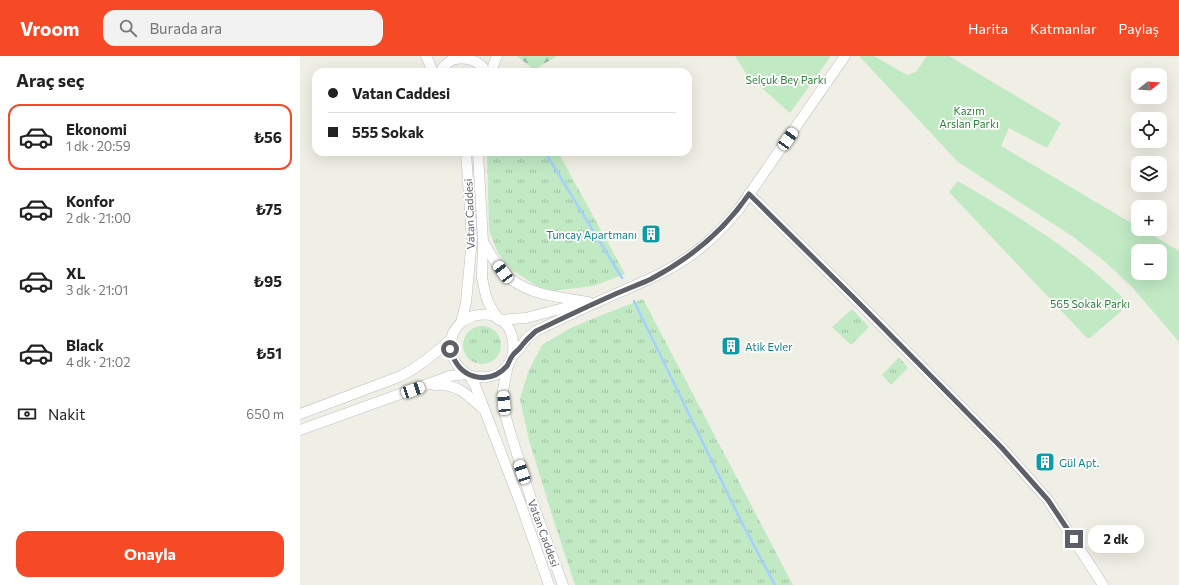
<!DOCTYPE html>
<html lang="tr">
<head>
<meta charset="utf-8">
<style>
	body { margin:0; font-family:Commissioner,sans-serif; background:#f2f2f2; color:#222; height:100vh; display:flex; flex-direction:column; font-size:15px; white-space:nowrap }
	* { box-sizing:border-box; margin:0 }
	p { font-size:13px; color:#767676 }
	.icon { flex:none; width:22px; height:22px; fill:none; stroke:currentColor; stroke-width:2; stroke-linecap:round; stroke-linejoin:round }
	.map { position:relative; flex:1; overflow:hidden }
	.panel { display:flex; flex-direction:column; background:#fff; width:300px }
	.panel>* { flex:none }
	.top-card { position:absolute; left:12px; top:12px; width:380px; height:88px; border-radius:12px; box-shadow:0 4px 16px #0002; display:grid; align-content:center; height:88px; padding:0 16px; background:#fff }
	.needle { width:26px; rotate:73deg }
	.fabs { position:absolute; left:831px; top:12px; display:grid; gap:8px }
	.fabs a { display:grid; place-items:center; width:36px; height:36px; border-radius:8px; background:#fff; box-shadow:0 4px 16px #0002; font-size:20px }
	.end { position:absolute; width:18px; height:18px; margin:-9px; border:5px solid #5d6067; background:#fff; box-shadow:0 0 0 2px #fff }
	.from { border-radius:50% }
	.bubble { position:absolute; height:28px; border-radius:12px; background:#fff; box-shadow:0 4px 16px #0002; font-size:13px; font-weight:700; line-height:28px; text-align:center }
	.car { position:absolute; width:12px; height:24px; margin:-12px -6px; border-radius:5px; box-shadow:0 0 3px 1px #0007; background:linear-gradient(#fff 24%,#345 0 40%,#fff 0 76%,#345 0 86%,#fff 0) }
	.top-card b { display:flex; align-items:center; gap:14px; height:38px; font-size:15px }
	.top-card b+b { border-top:1px solid #e0e0e0 }
	.top-card i { width:10px; height:10px; background:#222 }
	ul { padding:0; list-style:none }
	li { display:flex; align-items:center; gap:12px; height:66px; margin:0 8px 6px; padding:0 8px; border:2px solid transparent; border-radius:12px }
	li div { flex:1 }
	li b { display:block; font-size:15px }
	li em { font-style:normal; font-weight:700 }
	li.active { border-color:#f64926 }
	li>.icon { width:36px; height:36px; stroke-width:1.5 }
	h2 { padding:0 16px; font-size:18px; line-height:48px }
	.pay { display:flex; align-items:center; gap:10px; height:44px; padding:0 16px; font-size:15px }
	.pay p { margin-inline-start:auto }
	.action { display:flex; gap:8px; margin-top:auto; padding:8px 16px }
	.action a { flex:1; height:46px; border-radius:12px; background:#f64926; color:#fff; font-size:16px; font-weight:700; line-height:46px; text-align:center }
	header { display:flex; align-items:center; gap:24px; box-sizing:border-box; height:56px; padding:0 20px; background:#f64926; color:#fff }
	header strong { font-size:19px }
	nav { display:flex; gap:22px; margin-inline-start:auto; font-size:14px }
	.search { width:280px; height:36px; background:#f2f2f2; display:flex; align-items:center; gap:10px; box-sizing:border-box; padding:0 14px; border-radius:12px; color:#767676; font-size:15px }
	main { display:flex; flex:1; min-height:0 }
	.map>svg:first-child { display:block }
</style>
</head>
<body>
<header>
<strong>Vroom</strong>
<div class="search"><svg class="icon" aria-label="search" viewBox="0 0 24 24"><circle cx="10" cy="10" r="6"/><path d="M15 15l6 6"/></svg>Burada ara</div>
<nav><a>Harita</a><a>Katmanlar</a><a>Paylaş</a></nav>
</header>
<main>
<section class="panel">
<h2>Araç seç</h2>
<ul>
<li class="active"><svg class="icon" aria-label="car" viewBox="0 0 24 24"><path d="M5 17H2v-5l4-1 3-4h7l3 4 3 1v5h-3M9 17h6M6 11h13"/><circle cx="7" cy="17" r="2"/><circle cx="17" cy="17" r="2"/></svg><div><b>Ekonomi</b><p>1 dk · 20:59</p></div><em>₺56</em></li>
<li><svg class="icon" aria-label="car" viewBox="0 0 24 24"><path d="M5 17H2v-5l4-1 3-4h7l3 4 3 1v5h-3M9 17h6M6 11h13"/><circle cx="7" cy="17" r="2"/><circle cx="17" cy="17" r="2"/></svg><div><b>Konfor</b><p>2 dk · 21:00</p></div><em>₺75</em></li>
<li><svg class="icon" aria-label="car" viewBox="0 0 24 24"><path d="M5 17H2v-5l4-1 3-4h7l3 4 3 1v5h-3M9 17h6M6 11h13"/><circle cx="7" cy="17" r="2"/><circle cx="17" cy="17" r="2"/></svg><div><b>XL</b><p>3 dk · 21:01</p></div><em>₺95</em></li>
<li><svg class="icon" aria-label="car" viewBox="0 0 24 24"><path d="M5 17H2v-5l4-1 3-4h7l3 4 3 1v5h-3M9 17h6M6 11h13"/><circle cx="7" cy="17" r="2"/><circle cx="17" cy="17" r="2"/></svg><div><b>Black</b><p>4 dk · 21:02</p></div><em>₺51</em></li>
</ul>
<div class="pay"><svg class="icon" aria-label="cash" viewBox="0 0 24 24"><path d="M3 7h18v10H3z"/><circle cx="12" cy="12" r="2"/></svg>Nakit<p>650 m</p></div>
<div class="action"><a>Onayla</a></div>
</section>
<div class="map">
<svg width="879" height="529" viewBox="0 0 879 529">
	<defs>
		<pattern id="grass-tufts" width="24" height="20" patternUnits="userSpaceOnUse"><rect width="24" height="20" fill="#c0e9c4"/><path d="M3 7l-1-3M5 7V3M7 7l1-3M15 17l-1-3M17 17v-4M19 17l1-3" fill="none" stroke="#9fc0a3"/></pattern>
		<pattern id="forest-firs" width="22" height="20" patternUnits="userSpaceOnUse"><rect width="22" height="20" fill="#c0e9c4"/><path d="M5 1l3.5 6h-7zM16 11l3.5 6h-7z" fill="#9fc0a3"/></pattern>
	</defs>
	<rect width="100%" height="100%" fill="#f0efe5"/>
	<g fill="url(#grass-tufts)">
		<path d="M 187,96 L 258,96 L 325,218 L 293,230 L 251,235 L 237,230 L 212,214 L 198,197 L 189,174 Z"/>
		<path d="M 343,243 L 493,529 L 275,529 L 253,462 L 229,384 L 220,343 L 228,316 L 242,289 L 271,272 L 302,259 Z"/>
		<path d="M 552,253 L 569,271 L 551,289 L 532,271 Z"/>
		<circle cx="182" cy="289" r="19"/>
		<path d="M 599,301 L 608,312 L 591,329 L 582,319 Z"/>
	</g>
	<path fill="url(#forest-firs)" d="M 217,0 L 257,0 L 234,14 Z"/>
	<g fill="#c0e9c4" fill-rule="evenodd">
		<path d="M 435,0 L 531,0 L 490,57 L 447,19 Z"/>
		<path d="M 560,0 L 574,0 L 607,19 L 616,16 L 627,0 L 649,0 L 761,67 L 747,92 L 709,72 L 701,90 L 838,171 L 838,173 L 842,173 L 879,195 L 879,286 L 832,231 L 803,204 L 772,180 L 658,106 L 560,1 ZM 838,195 L 860,195 L 860,217 L 838,217 Z"/>
		<path d="M 658,125 C 710,156 762,186 807,227 C 814,234 824,240 827,250 L 790,282 L 787,282 L 649,136 Z"/>
	</g>
	<g fill="none" stroke-linecap="round" stroke-linejoin="round">
		<g stroke="#a6d0ff" stroke-width="2.5">
			<path d="M 245,96 L 322,222"/>
			<path d="M 334,245 L 442,467 L 475,529"/>
		</g>
		<g stroke="#bdbec5" stroke-width="11">
			<g id="minor">
				<path d="M 126,0 L 133,16"/>
				<path d="M 140,16 C 143,11 146,7 152,4 C 164,0 180,4 186,16"/>
				<path d="M 191,16 L 197,0"/>
				<path d="M 178,96 L 183,186 L 182,222 L 186,240 L 189,248 L 198,263"/>
				<path d="M 449,138 L 553,241 L 702,392 L 748,444 L 803,529"/>
				<path d="M 183,186 C 189,195 196,209 204,217 C 225,239 259,241 288,246"/>
				<path d="M 199,264 L 226,262 L 283,247"/>
				<path d="M 161,266 L 166,247 L 172,183 L 166,96"/>
				<path d="M 213,299 L 219,294 L 226,283 L 236,275 C 261,263 286,251 311,240 C 343,226 376,213 403,190 C 416,179 428,166 439,153 L 545,0"/>
				<path d="M 208,309 L 203,334 L 205,358 L 209,372 L 230,440 L 263,529"/>
				<path d="M 168,319 C 230,336 225,246 174,260 C 165,262 157,269 153,277 C 149,289 150,301 159,311 C 161,314 166,316 168,319 C 171,322 173,326 175,329 L 221,449 L 249,529"/>
				<path d="M 134,329 C 156,327 167,338 182,352"/>
				<path d="M 0,358 L 101,320 C 120,310 135,298 151,283"/>
				<path d="M 0,374 L 150,320 L 167,318"/>
			</g>
		</g>
		<use href="#minor" stroke="#fff" stroke-width="10"/>
	</g>
	<g fill="none" stroke-linecap="round" stroke-linejoin="round">
		<path stroke="#5d6067" stroke-width="5" d="M 150,293 C 154,306 160,316 173,320 C 186,324 198,320 207,310 C 209,307 210,302 213,299 C 214,297 217,295 219,293 C 225,285 229,281 236,275 C 261,263 286,251 311,240 C 324,234 338,229 351,223 C 391,202 423,176 449,138 L 553,241 L 702,392 L 748,444 L 774,483"/>
	</g>
	<defs>
		<g id="building-square" transform="scale(1)"><rect x="-9" y="-9" width="18" height="18" rx="4" fill="#0f9aa8" stroke="#fff"/><path d="M-4-6H4V6H1V3H-1V6H-4ZM-2.5-4.3h1.7v1.8h-1.7ZM.8-4.3h1.7v1.8H.8ZM-2.5-1h1.7V.8h-1.7ZM.8-1h1.7V.8H.8Z" fill="#fff"/></g>
	</defs>
	<g fill-rule="evenodd">
		<use href="#building-square" x="351" y="178"/>
		<use href="#building-square" x="431" y="290"/>
		<use href="#building-square" x="745" y="406"/>
	</g>
	<g text-anchor="middle" dominant-baseline="central" stroke-width="3.5" stroke-linejoin="round" paint-order="stroke">
		<g font-size="11" fill="#2e843a" stroke="#fff">
			<text x="486" y="23">Selçuk Bey Parkı</text>
			<text x="669" y="54">Kazım<tspan x="669" dy="13">Arslan Parkı</tspan></text>
			<text x="790" y="247">565 Sokak Parkı</text>
		</g>
		<g font-size="11" fill="#5d6067" stroke="#fff">
			<text transform="translate(169 158) rotate(-92)">Vatan Caddesi</text>
			<text transform="translate(244 477) rotate(70)">Vatan Caddesi</text>
		</g>
		<g font-size="11" fill="#0d838f" stroke="#fff" text-anchor="start">
			<text x="337" y="178" text-anchor="end">Tuncay Apartmanı</text>
			<text x="445" y="290">Atik Evler</text>
			<text x="759" y="406">Gül Apt.</text>
		</g>
	</g>
</svg>
<div class="fabs">
<a><svg class="needle" viewBox="-14 -14 28 28"><path d="M0-13l5 13h-10z" fill="#e53935"/><path d="M0 13l5-13h-10z" fill="#767676"/></svg></a>
<a><svg class="icon" aria-label="locate" viewBox="0 0 24 24"><circle cx="12" cy="12" r="6"/><path d="M12 2v4M12 18v4M2 12h4M18 12h4"/></svg></a>
<a><svg class="icon" aria-label="layers" viewBox="0 0 24 24"><path d="M12 4l9 5-9 5-9-5zM3 14l9 5 9-5"/></svg></a>
<a>+</a>
<a>−</a>
</div>
<i class="end from" style="left:150px;top:293px"></i>
<i class="end" style="left:774px;top:483px"></i>
<div class="bubble" style="left:788px;top:469px;width:56px">2 dk</div>
<i class="car" style="left:488px;top:83px;rotate:35deg"></i>
<i class="car" style="left:203px;top:216px;rotate:324deg"></i>
<i class="car" style="left:113px;top:334px;rotate:71deg"></i>
<i class="car" style="left:204px;top:347px;rotate:355deg"></i>
<i class="car" style="left:222px;top:416px;rotate:341deg"></i>
<div class="top-card">
<b><i class="from"></i>Vatan Caddesi</b>
<b><i></i>555 Sokak</b>
</div>
</div>
</main>
</body>
</html>
